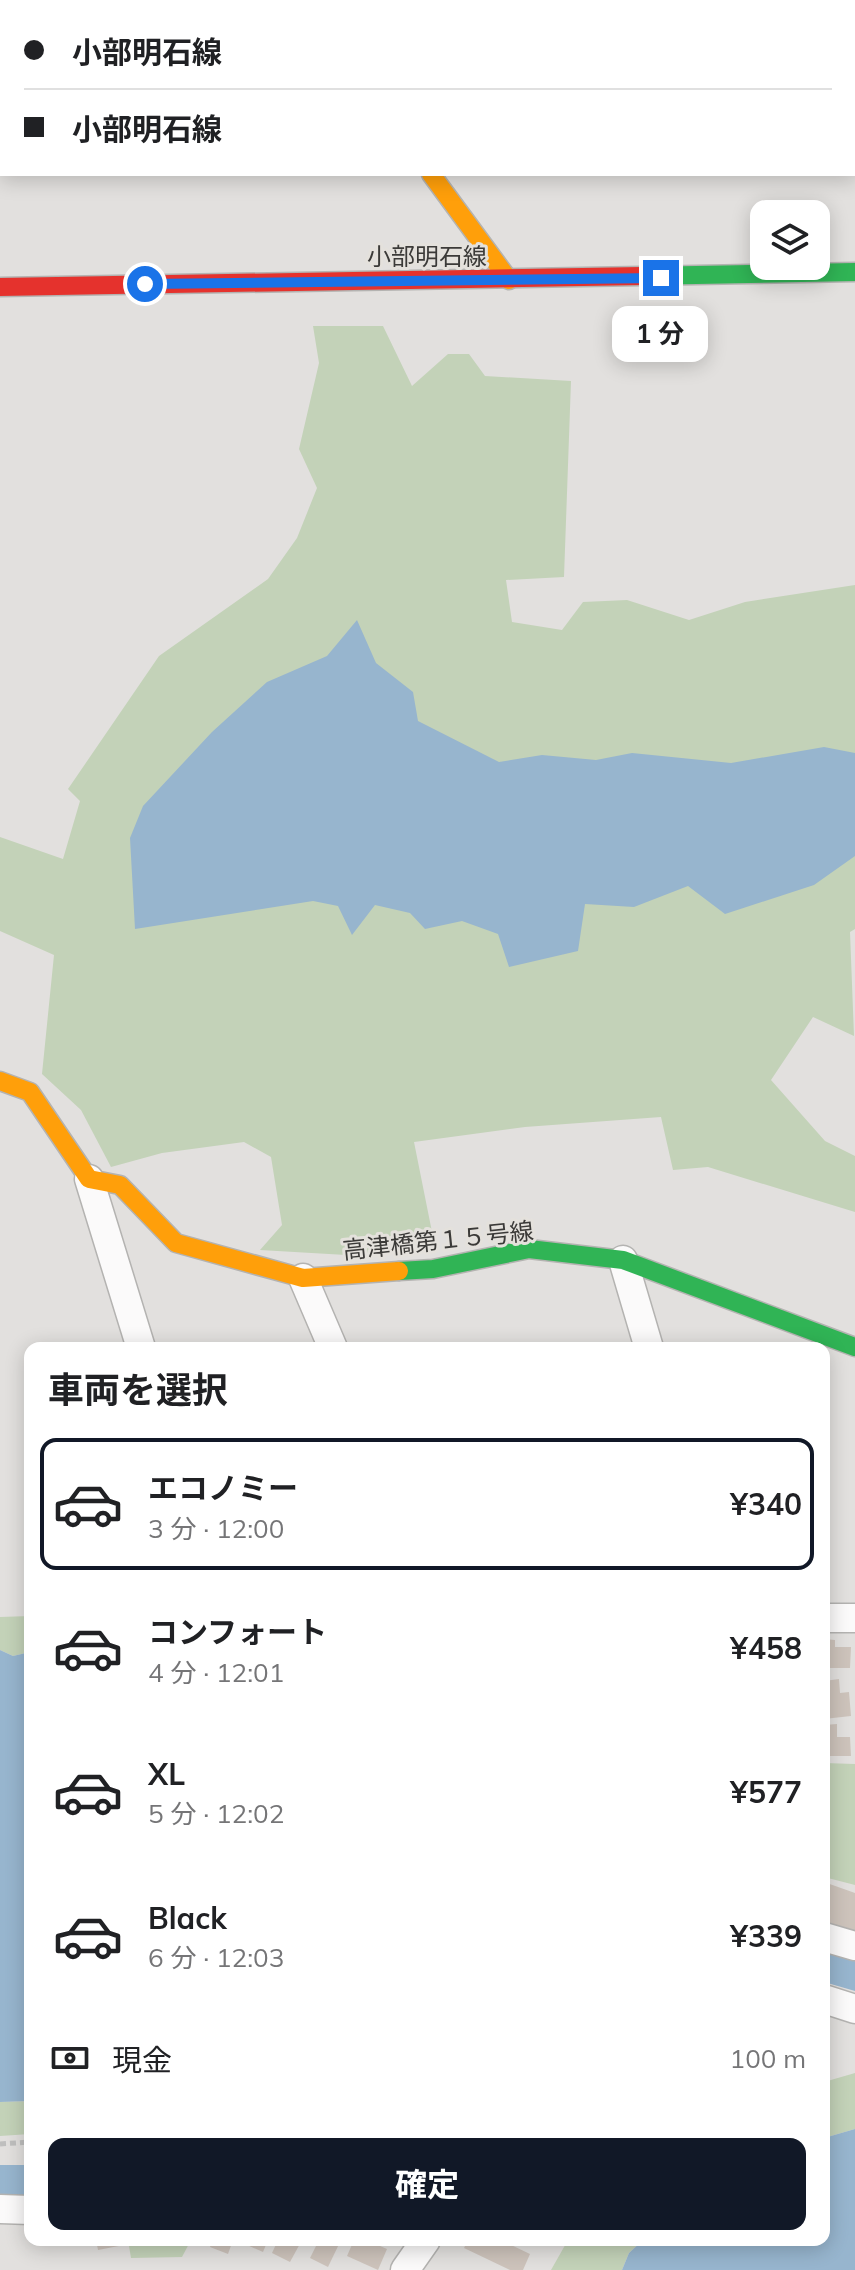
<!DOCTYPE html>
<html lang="ja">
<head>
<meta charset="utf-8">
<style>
	body { margin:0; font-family:Mulish,"Noto Sans JP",sans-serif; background:#f2f2f2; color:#202124; height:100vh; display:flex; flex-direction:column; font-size:30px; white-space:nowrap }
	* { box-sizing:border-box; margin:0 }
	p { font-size:26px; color:#757577 }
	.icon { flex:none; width:44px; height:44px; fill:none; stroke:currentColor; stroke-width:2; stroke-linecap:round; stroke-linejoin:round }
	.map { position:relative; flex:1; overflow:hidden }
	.side { position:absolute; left:24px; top:1342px; width:806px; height:904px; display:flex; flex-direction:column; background:#fff; border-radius:16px; box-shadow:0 4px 20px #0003 }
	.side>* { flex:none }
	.guide { position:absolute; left:0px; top:0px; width:856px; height:176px; box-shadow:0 4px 20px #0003; display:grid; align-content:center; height:176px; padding:0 24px; background:#fff }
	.fabs { position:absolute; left:750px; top:200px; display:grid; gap:16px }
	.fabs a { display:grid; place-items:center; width:80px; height:80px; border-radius:16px; background:#fff; box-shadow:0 4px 20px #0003; font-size:40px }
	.end { position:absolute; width:36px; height:36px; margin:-18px; border:10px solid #1a73e8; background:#fff; box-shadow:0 0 0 4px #fff }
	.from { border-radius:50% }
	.bubble { position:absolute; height:56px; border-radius:16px; background:#fff; box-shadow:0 4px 20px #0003; font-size:26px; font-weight:700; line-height:56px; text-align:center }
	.guide b { display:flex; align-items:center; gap:28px; height:76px; font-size:30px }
	.guide b+b { border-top:2px solid #e0e0e0 }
	.guide i { width:20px; height:20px; background:#202124 }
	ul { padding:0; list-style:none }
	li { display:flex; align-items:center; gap:24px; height:132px; margin:0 16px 12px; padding:0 8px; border:4px solid transparent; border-radius:16px }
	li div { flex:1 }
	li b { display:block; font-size:30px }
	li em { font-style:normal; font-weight:700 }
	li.on { border-color:#111827 }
	li>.icon { width:72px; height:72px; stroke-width:1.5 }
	h2 { padding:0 24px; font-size:36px; line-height:96px }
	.pay { display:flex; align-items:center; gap:20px; height:88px; padding:0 24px; font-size:30px }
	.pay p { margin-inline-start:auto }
	.primary-button { display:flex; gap:16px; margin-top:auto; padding:16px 24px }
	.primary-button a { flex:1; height:92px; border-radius:16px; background:#111827; color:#fff; font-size:32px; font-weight:700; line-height:92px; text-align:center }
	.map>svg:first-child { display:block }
</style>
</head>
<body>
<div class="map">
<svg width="855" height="2270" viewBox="0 0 855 2270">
	<rect width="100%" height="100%" fill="#e2e0de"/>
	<g fill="#c3d2b8">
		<path d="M 313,326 L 383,326 L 412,386 L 448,354 L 469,354 L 485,376 L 571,381 L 564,577 L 506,580 L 512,622 L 562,630 L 583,602 L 627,600 L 689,620 L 745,602 L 855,585 L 855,929 L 850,932 L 854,1036 L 813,1017 L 771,1080 L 825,1141 L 855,1156 L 855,1212 L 708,1167 L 673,1170 L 661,1117 L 525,1127 L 414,1142 L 436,1252 L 346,1255 L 260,1250 L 282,1225 L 271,1157 L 244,1142 L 162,1153 L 111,1167 L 81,1110 L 42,1074 L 54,955 L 0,931 L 0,837 L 63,859 L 80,801 L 68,789 L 159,656 L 268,579 L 297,538 L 317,488 L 299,449 L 319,363 Z"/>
		<path d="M 30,1616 L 30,1652 L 13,1656 L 0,1650 L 0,1617 Z"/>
		<path d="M 824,1763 L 855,1764 L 855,1885 L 824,1877 Z"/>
		<path d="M 855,2073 L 855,2129 L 824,2138 L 824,2082 Z"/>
		<path d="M 30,2101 L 30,2134 L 0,2136 L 0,2102 Z"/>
		<path d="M 128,2240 L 191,2240 L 182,2257 L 131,2258 Z"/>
		<path d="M 568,2240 L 643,2240 L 629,2253 L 622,2270 L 551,2270 Z"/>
	</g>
	<g fill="#97b5ce">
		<path d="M 357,620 L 376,663 L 413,692 L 418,721 L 499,762 L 542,755 L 596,760 L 632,753 L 731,763 L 824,747 L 855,753 L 855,856 L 814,885 L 725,914 L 688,886 L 634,907 L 585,904 L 578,951 L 509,967 L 498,934 L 462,921 L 425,929 L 410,913 L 375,905 L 352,935 L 338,906 L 313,901 L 135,929 L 130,838 L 143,806 L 212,732 L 267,682 L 327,656 Z"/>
		<path d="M 0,1650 L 13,1656 L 30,1652 L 30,2101 L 0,2102 Z"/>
		<path d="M 824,1947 L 855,1956 L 855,1991 L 824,1982 Z"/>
		<path d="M 855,2129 L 855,2270 L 622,2270 L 629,2253 L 643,2240 L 824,2240 L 824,2138 Z"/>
		<path d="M 0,2165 L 30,2165 L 30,2196 L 0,2195 Z"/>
	</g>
	<g fill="#cdc3bb">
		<path d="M 824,1639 L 835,1640 L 835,1647 L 851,1647 L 850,1668 L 824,1668 Z"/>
		<path d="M 839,1679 L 840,1693 L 849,1692 L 851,1716 L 824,1719 L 824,1681 Z"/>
		<path d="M 837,1724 L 837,1737 L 850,1737 L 851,1756 L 824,1756 L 824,1725 Z"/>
		<path d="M 824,1882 L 855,1893 L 855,1932 L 824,1921 Z"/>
		<path d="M 96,2240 L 123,2240 L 124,2245 L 98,2250 Z"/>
		<path d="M 212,2240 L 233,2240 L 228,2254 L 210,2247 Z"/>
		<path d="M 236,2240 L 268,2240 L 263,2252 Z"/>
		<path d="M 278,2240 L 302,2240 L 290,2262 L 272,2253 Z"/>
		<path d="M 319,2240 L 341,2240 L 328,2267 L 310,2258 Z"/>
		<path d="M 354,2240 L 366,2240 L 387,2249 L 378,2270 L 347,2256 Z"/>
		<path d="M 468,2240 L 501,2240 L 530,2254 L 523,2270 L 510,2270 L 464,2248 Z"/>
	</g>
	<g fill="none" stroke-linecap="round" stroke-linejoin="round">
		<g stroke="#b4b3b1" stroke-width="17">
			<path id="lane" d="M 220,0 L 222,2"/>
		</g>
		<g stroke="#b4b3b1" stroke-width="31">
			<g id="street">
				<path d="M 710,2 L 711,0"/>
				<path d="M 89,1179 L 141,1348"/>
				<path d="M 623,1260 L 649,1348"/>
				<path d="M 303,1278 L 333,1348"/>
				<path d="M 824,1618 L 855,1618"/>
				<path d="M 824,1937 L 855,1946"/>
				<path d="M 824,1999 L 855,2009"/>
				<path d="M 0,2209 L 30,2210"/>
				<path d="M 405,2270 L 426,2240"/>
			</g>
		</g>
		<g stroke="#b4b3b1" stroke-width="21">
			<g id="fast">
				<path d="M 854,2 L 855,2"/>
				<path d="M 642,276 L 855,272"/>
				<path d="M 399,1271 L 433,1269 L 529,1249 L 623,1260 L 855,1347"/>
			</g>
		</g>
		<g stroke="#b4b3b1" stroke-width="21">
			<g id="slow">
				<path d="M 431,174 L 509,280"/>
				<path d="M 0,1081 L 30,1092 L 89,1179 L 120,1185 L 176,1243 L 303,1278 L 399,1271"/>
			</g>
		</g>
		<g stroke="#b4b3b1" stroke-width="21">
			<g id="jam">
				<path d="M 0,99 L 2,99"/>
				<path d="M 0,287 L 642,276"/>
			</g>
		</g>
		<path stroke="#bfbfbe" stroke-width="5" stroke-dasharray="6 4" stroke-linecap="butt" d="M 0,2144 L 30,2142"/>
		<use href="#lane" stroke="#fbfafa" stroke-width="14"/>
		<use href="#street" stroke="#fbfafa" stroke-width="28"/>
		<use href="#fast" stroke="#30b455" stroke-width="18"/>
		<use href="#slow" stroke="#ff9f0a" stroke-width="18"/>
		<use href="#jam" stroke="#e5322d" stroke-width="18"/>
	</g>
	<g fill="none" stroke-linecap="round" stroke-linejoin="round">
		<path stroke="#1a73e8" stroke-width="10" d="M 145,284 L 661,278"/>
	</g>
	<g text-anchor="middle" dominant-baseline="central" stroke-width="6" stroke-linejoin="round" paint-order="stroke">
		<g font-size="24" fill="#3b3a38" stroke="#e4e1dc">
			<text x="427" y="256">小部明石線</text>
			<text transform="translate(438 1240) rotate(-6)">高津橋第１５号線</text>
		</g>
	</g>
</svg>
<div class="fabs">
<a><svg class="icon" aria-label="layers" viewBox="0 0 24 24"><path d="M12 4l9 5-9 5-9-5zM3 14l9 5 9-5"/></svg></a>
</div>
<i class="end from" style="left:145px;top:284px"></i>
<i class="end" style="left:661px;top:278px"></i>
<div class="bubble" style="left:612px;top:306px;width:96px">1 分</div>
<div class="guide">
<b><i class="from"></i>小部明石線</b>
<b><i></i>小部明石線</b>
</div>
<section class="side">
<h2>車両を選択</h2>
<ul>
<li class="on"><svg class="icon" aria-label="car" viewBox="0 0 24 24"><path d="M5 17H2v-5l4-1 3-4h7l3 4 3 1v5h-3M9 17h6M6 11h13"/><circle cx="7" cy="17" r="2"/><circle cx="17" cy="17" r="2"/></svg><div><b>エコノミー</b><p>3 分 · 12:00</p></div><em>¥340</em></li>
<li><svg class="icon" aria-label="car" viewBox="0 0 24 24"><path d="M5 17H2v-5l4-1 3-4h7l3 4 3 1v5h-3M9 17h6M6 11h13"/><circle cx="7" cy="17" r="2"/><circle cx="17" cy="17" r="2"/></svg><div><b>コンフォート</b><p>4 分 · 12:01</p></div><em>¥458</em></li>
<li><svg class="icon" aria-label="car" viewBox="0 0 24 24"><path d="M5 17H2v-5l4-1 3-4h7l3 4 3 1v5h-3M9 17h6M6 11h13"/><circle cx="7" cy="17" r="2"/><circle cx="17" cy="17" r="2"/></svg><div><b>XL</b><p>5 分 · 12:02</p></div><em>¥577</em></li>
<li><svg class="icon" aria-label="car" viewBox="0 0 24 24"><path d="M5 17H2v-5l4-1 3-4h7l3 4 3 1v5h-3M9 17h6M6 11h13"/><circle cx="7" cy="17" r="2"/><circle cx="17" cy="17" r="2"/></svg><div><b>Black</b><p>6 分 · 12:03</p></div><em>¥339</em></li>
</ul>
<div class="pay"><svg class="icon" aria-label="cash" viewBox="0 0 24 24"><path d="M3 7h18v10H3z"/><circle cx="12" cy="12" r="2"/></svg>現金<p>100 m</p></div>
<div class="primary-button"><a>確定</a></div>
</section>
</div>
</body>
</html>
